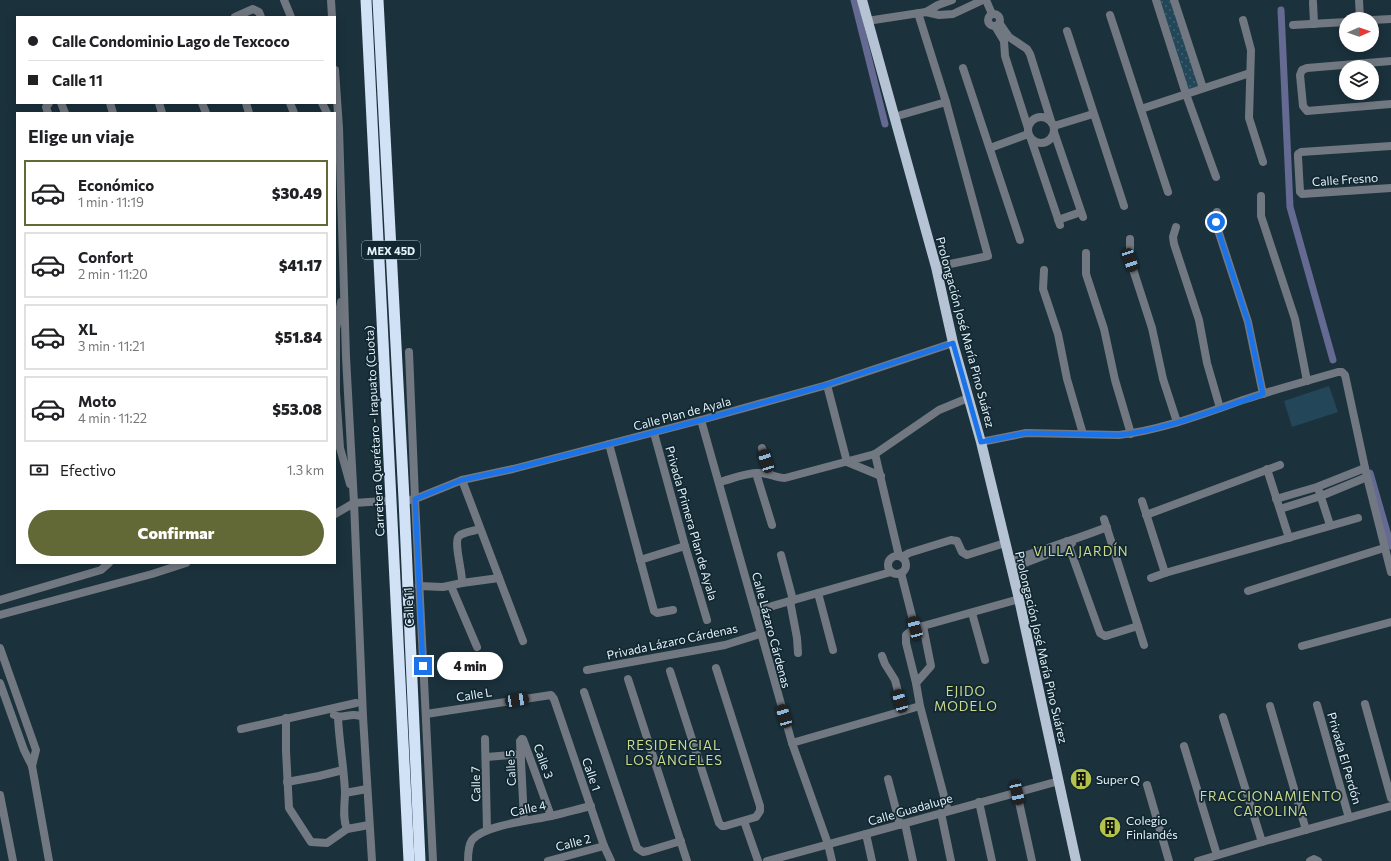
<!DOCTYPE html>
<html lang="es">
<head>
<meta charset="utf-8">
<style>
	body { margin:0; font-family:Commissioner,sans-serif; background:#f6f6f6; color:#202124; height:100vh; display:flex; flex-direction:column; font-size:15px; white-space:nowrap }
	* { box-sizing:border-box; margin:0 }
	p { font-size:13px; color:#757577 }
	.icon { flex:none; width:22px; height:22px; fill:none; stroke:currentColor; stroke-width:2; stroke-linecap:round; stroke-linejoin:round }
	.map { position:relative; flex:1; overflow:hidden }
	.sheet { position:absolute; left:16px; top:112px; width:320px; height:452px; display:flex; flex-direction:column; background:#fff; border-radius:0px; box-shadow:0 2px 10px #0003 }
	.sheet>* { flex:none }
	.banner { position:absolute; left:16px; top:16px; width:320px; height:88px; border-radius:0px; box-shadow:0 2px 10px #0003; display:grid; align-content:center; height:88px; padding:0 12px; background:#fff }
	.needle { width:26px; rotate:88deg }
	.tools { position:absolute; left:1339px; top:12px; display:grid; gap:8px }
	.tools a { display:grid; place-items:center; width:40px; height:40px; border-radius:50%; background:#fff; box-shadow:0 2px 10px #0003; font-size:20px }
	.end { position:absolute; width:18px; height:18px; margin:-9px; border:5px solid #1a73e8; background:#fff; box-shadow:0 0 0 2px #fff }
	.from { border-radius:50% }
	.bubble { position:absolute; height:28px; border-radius:14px; background:#fff; box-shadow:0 2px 10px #0003; font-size:13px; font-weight:800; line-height:28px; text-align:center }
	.car { position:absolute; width:12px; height:24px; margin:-12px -6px; border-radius:5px; box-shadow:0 0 3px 1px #0007; background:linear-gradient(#222 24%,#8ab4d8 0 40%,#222 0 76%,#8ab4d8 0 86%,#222 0) }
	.banner b { display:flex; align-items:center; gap:14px; height:38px; font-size:15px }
	.banner b+b { border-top:1px solid #e0e0e0 }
	.banner i { width:10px; height:10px; background:#202124 }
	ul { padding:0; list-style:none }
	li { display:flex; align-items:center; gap:12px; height:66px; margin:0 8px 6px; padding:0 4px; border:2px solid #e0e0e0; border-radius:0px }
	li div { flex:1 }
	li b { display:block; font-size:15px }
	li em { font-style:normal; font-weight:800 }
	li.active { border-color:#626936 }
	li>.icon { width:36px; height:36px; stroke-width:1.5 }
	h2 { padding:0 12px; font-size:18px; line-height:48px }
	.pay { display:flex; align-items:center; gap:10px; height:44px; padding:0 12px; font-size:15px }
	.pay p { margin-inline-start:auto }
	.primary-button { display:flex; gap:8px; margin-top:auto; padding:8px 12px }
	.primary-button a { flex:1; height:46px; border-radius:24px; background:#626936; color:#fff; font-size:16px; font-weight:800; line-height:46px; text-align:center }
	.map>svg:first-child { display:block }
</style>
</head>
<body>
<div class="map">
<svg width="1391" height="861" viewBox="0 0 1391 861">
	<defs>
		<pattern id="park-dots" width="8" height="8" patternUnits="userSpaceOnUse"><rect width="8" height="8" fill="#234759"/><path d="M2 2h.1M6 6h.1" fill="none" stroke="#436272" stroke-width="1.8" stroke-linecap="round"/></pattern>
	</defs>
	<rect width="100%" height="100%" fill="#1b313c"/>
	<path fill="#234759" d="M 1329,386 L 1338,412 L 1292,427 L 1284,401 Z"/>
	<path fill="url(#park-dots)" d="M 1159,0 L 1172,0 L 1200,85 L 1187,90 Z"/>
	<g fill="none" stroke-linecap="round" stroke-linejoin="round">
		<g stroke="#646a92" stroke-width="7">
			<path d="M 854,0 L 885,124"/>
			<path d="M 1281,10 L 1290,207 L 1333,360"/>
			<path d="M 1370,473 L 1391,546"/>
		</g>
		<g stroke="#727881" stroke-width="8">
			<path d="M 284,0 L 291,17"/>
			<path d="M 331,0 L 332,17"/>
			<path d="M 986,0 L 992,14"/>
			<path d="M 1156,0 L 1186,94 L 1216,177"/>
			<path d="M 1174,0 L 1203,88"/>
			<path d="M 1359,0 L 1360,19"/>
			<path d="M 1313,2 L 1314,24"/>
			<path d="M 926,12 L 938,5 L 952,0"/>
			<path d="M 918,13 L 946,102 L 988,256 L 936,267"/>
			<circle cx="994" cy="20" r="6"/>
			<path d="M 1110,15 L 1168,192"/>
			<path d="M 235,17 L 253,9 L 259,12 L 261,17"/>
			<path d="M 1243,20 L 1251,50 L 1249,118 L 1263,162"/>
			<path d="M 1372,20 L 1391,19"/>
			<path d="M 867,21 L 926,12 L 939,15 L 953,14 L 983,0"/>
			<path d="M 1000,24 L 1009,37 L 1027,49 L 1030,54 L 1051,121"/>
			<path d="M 1293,25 L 1346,22"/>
			<path d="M 995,26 L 1004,41 L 1005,56 L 1028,128"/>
			<path d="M 1067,31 L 1124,206"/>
			<path d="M 1391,61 L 1307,68 L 1302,70 L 1300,75 L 1303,106 L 1307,111 L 1391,104"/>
			<path d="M 963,68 L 1020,240"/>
			<path d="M 335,70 L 339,128 L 346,357 L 354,503 L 363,717 L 372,861"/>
			<path d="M 61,103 L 65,113"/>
			<path d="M 110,103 L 113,113"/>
			<path d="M 159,103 L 162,113"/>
			<path d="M 202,103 L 206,113"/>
			<path d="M 246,103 L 249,113"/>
			<path d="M 290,103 L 294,113"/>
			<path d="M 322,103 L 327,113"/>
			<path d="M 1141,109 L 1250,73"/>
			<path d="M 48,113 L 46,107 L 49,103"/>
			<circle cx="1041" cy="130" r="13"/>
			<path d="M 894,117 L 946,102"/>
			<path d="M 1054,126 L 1093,114"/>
			<path d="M 1054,132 L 1083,217"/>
			<path d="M 1031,139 L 1060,225"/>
			<path d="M 1391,146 L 1301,152 L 1298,154 L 1298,157 L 1300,192 L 1302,194 L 1391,188"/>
			<path d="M 990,148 L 1028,134"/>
			<path d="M 1261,196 L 1261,216 L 1295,319 L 1307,381"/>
			<path d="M 1217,212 L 1217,227 L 1248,322 L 1263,394"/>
			<path d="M 1058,220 L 1081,212"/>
			<path d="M 1176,227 L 1173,237 L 1174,244 L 1199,320 L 1207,363 L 1220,408"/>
			<path d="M 1130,239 L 1130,260 L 1152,328 L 1163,379 L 1177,422"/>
			<path d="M 1086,253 L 1086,274 L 1104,329 L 1115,380 L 1131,434"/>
			<path d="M 1044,270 L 1043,289 L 1058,334 L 1067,379 L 1083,434"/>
			<path d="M 341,302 L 336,329 L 336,392 L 340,448 L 350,484"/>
			<path d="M 409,352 L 415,499 L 433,861"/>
			<path d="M 827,385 L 847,462 L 881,476"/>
			<path d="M 701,420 L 792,743 L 828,844 L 832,861"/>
			<path d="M 654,433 L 685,546 L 707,620"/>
			<path d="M 981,442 L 1026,433 L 1119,435 C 1163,430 1205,413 1246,399 C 1277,389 1307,381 1338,372 L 1342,372 L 1345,375 L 1367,477 L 1391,572"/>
			<path d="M 609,444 L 654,611 L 657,613 L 673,610"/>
			<path d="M 762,448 L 770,474"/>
			<path d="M 875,454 L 899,556"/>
			<path d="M 1267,469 L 1289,538"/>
			<path d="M 756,473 L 772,525"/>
			<path d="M 462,480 L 523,641"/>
			<path d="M 720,482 C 732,479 747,472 760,473 C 769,473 776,478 785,478 L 875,454 L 939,410 L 968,398"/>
			<path d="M 1319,491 L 1330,525"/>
			<path d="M 1276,499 L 1317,487 L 1365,468"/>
			<path d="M 409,500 L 415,499 L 462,480 L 513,469 L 701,420 L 827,385 L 953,343"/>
			<path d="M 1142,501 L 1165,573"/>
			<path d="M 1280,509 L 1321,496 L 1367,477"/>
			<path d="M 335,514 L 354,503 L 384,501"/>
			<path d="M 1146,515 L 1280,465"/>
			<path d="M 1104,519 L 1144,645"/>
			<path d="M 1067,541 L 1100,633 L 1105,636 L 1109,635 L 1138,626"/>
			<path d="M 781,555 L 793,600"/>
			<circle cx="897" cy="565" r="9"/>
			<path d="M 902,557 L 909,553 L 951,540 L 957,541 L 962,552 L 967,555 L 1005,543"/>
			<path d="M 640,560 L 685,546"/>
			<path d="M 1010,561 C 1042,549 1075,540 1107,527"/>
			<path d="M 1012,568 L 1069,546 L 1072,543"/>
			<path d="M 901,573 L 915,628"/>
			<path d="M 1151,578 L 1165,573 L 1358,518"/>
			<path d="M 462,583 L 499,578"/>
			<path d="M 419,586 L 443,587 L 462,583 C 463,573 453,542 459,536 C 463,532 474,531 480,529"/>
			<path d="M 451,586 L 477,647"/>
			<path d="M 1248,591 L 1384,548"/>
			<path d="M 818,593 L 833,650"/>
			<path d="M 0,600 L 101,570 L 109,563"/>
			<path d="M 790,601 L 797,638 L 798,653"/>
			<path d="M 755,611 L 891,572"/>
			<path d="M 972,613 L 985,660"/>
			<path d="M 0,615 L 152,574 L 186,563"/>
			<path d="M 923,626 L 931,666 L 916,683 L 920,706 L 948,811"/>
			<path d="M 1302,646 L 1391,622"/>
			<path d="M 0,648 L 36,750 L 32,766"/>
			<path d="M 882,656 L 885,664 L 895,680 L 903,711"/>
			<path d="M 587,670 L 725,645 L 760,634"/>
			<path d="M 670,671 L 719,823 L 722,826 L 725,826 L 756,817 L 760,811 L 760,806 L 716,668"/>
			<path d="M 628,679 L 687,861"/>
			<path d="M 0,683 L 24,750 L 32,766 L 49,861"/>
			<path d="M 916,683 L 906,643 L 906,635 L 915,628 L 923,626 L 1019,599"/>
			<path d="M 584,692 L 637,848 L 643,852 L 648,851 L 681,841"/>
			<path d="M 1365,704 L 1391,798"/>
			<path d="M 1317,705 L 1349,818"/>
			<path d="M 1270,706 L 1306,830"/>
			<path d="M 426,714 L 551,695 L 554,699 L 604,846 L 611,861"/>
			<path d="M 334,715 C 344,720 351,711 363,717"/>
			<path d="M 338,717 C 339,742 344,767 345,792 C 345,805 342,817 347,829"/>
			<path d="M 1223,717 L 1262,842"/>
			<path d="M 286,718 L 286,751 L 289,808 L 311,842 L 327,843 L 347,829 L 369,825"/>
			<path d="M 241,729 L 356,703"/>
			<path d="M 485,739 L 487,830"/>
			<path d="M 522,739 L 523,739 L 551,816"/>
			<path d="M 521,740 L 520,741 L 524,820"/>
			<path d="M 792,743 L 920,706"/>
			<path d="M 1184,746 L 1217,855"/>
			<path d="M 487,757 L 522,754"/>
			<path d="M 888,779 L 900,825"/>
			<path d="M 287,782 L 319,776 L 343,770"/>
			<path d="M 1147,785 L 1169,861"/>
			<path d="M 345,793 L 367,789"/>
			<path d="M 1017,793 L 1032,861"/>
			<path d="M 0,795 L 13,861"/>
			<path d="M 979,802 L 992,861"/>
			<path d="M 941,813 L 951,861"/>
			<path d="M 744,821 L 758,861"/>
			<path d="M 905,824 L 913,861"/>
			<path d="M 866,834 L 872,861"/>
			<path d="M 468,861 C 468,854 468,846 472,840 C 484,825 533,820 551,816 C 565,813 578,809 591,806"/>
			<path d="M 548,861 L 604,846"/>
			<path d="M 767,861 L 1059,781"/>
			<path d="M 1198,861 L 1262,842 L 1391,806"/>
			<path d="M 1310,861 L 1314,859 L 1318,861"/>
		</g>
		<path stroke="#b6c3d5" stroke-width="10" d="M 862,0 L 936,267 L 953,343 L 981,442 L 1019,599 L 1076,861"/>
		<g stroke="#d1e1f6" stroke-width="11">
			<path d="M 366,0 L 409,861"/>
			<path d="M 378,0 L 404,499 L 420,861"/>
		</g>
	</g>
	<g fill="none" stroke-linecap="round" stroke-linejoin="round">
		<path stroke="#1a73e8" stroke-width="5" d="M 423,666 L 415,499 L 462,480 L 513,469 L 702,420 L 826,385 L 953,343 L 981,442 L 1026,433 L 1120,435 C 1169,429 1217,409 1263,394 L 1248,322 L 1217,227 L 1216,222"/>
	</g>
	<defs>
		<g id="building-disc" transform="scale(1.15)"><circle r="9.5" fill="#b3c24b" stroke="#112731"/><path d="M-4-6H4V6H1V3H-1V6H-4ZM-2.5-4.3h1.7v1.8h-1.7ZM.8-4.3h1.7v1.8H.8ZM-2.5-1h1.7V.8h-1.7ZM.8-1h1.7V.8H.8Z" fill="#111"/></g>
	</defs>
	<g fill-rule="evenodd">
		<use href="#building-disc" x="1081" y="779"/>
		<use href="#building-disc" x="1110" y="827"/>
	</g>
	<g text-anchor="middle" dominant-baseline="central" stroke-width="3.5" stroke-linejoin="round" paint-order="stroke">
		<rect fill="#112731" stroke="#a5b4bc" stroke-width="1" x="362" y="241" width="58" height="18" rx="3"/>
		<g font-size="11" font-weight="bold" fill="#e4f1f8">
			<text x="391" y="250">MEX 45D</text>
		</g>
		<g font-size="12" fill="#e4f1f8" stroke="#112731">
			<text transform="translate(1345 179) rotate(-4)">Calle Fresno</text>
			<text transform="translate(966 332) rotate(75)">Prolongación José María Pino Suárez</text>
			<text transform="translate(682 413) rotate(-15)">Calle Plan de Ayala</text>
			<text transform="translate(374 431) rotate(-93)">Carretera Querétaro - Irapuato (Cuota)</text>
			<text transform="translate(692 523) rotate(74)">Privada Primera Plan de Ayala</text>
			<text transform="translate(408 607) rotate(-93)">Calle 11</text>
			<text transform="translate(772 630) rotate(75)">Calle Lázaro Cárdenas</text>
			<text transform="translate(672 641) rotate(-12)">Privada Lázaro Cárdenas</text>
			<text transform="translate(1042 647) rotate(77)">Prolongación José María Pino Suárez</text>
			<text transform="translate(474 694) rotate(-9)">Calle L</text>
			<text transform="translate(1345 758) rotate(74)">Privada El Perdón</text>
			<text transform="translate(544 761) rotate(70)">Calle 3</text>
			<text transform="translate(510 768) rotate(-93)">Calle 5</text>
			<text transform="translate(592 774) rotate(71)">Calle 1</text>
			<text transform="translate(475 784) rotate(-91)">Calle 7</text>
			<text transform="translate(528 808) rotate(-12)">Calle 4</text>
			<text transform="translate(910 809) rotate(-16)">Calle Guadalupe</text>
			<text transform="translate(573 842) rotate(-15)">Calle 2</text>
		</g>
		<g font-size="12" fill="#e4f1f8" stroke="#112731" text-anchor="start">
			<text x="1096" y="779">Super Q</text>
			<text x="1126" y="820">Colegio<tspan x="1126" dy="14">Finlandés</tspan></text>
		</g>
		<g font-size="13" letter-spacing="1" fill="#cdda8d" stroke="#112731">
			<text x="1081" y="551">VILLA JARDÍN</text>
			<text x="966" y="691">EJIDO<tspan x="966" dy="15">MODELO</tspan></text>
			<text x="674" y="745">RESIDENCIAL<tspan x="674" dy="15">LOS ÁNGELES</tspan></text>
			<text x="1271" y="796">FRACCIONAMIENTO<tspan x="1271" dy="15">CAROLINA</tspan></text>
		</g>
	</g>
</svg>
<div class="tools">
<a><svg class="needle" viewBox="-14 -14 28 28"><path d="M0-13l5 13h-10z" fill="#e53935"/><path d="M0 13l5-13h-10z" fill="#757577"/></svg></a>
<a><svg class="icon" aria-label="layers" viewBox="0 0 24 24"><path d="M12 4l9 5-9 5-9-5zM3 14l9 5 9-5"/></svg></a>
</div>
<i class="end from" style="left:1216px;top:222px"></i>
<i class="end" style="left:423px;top:666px"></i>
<div class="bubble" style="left:437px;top:652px;width:66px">4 min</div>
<i class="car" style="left:1130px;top:260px;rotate:162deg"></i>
<i class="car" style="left:766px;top:461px;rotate:343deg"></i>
<i class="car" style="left:915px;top:628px;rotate:345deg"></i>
<i class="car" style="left:517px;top:700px;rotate:81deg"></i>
<i class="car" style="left:900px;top:701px;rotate:344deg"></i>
<i class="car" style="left:784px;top:716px;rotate:344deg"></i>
<i class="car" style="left:1017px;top:793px;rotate:168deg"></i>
<div class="banner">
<b><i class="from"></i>Calle Condominio Lago de Texcoco</b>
<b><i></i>Calle 11</b>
</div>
<section class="sheet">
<h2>Elige un viaje</h2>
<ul>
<li class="active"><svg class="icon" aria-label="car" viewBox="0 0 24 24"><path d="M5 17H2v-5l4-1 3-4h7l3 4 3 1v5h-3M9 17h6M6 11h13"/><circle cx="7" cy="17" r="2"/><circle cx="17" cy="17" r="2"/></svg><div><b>Económico</b><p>1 min · 11:19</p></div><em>$30.49</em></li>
<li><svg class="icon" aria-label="car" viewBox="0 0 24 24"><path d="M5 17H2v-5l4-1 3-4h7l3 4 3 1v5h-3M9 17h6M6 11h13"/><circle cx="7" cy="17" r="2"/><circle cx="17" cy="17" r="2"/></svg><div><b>Confort</b><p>2 min · 11:20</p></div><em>$41.17</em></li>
<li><svg class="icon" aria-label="car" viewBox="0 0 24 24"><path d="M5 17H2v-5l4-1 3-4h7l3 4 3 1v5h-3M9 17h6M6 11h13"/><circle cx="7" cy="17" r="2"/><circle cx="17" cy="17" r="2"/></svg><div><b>XL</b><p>3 min · 11:21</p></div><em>$51.84</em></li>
<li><svg class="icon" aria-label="car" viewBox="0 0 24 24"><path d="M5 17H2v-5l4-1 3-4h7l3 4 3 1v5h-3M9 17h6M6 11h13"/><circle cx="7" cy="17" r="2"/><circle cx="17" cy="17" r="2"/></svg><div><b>Moto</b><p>4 min · 11:22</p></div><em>$53.08</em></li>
</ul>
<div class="pay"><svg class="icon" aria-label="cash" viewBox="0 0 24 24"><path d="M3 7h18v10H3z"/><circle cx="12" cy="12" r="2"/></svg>Efectivo<p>1.3 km</p></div>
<div class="primary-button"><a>Confirmar</a></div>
</section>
</div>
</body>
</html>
